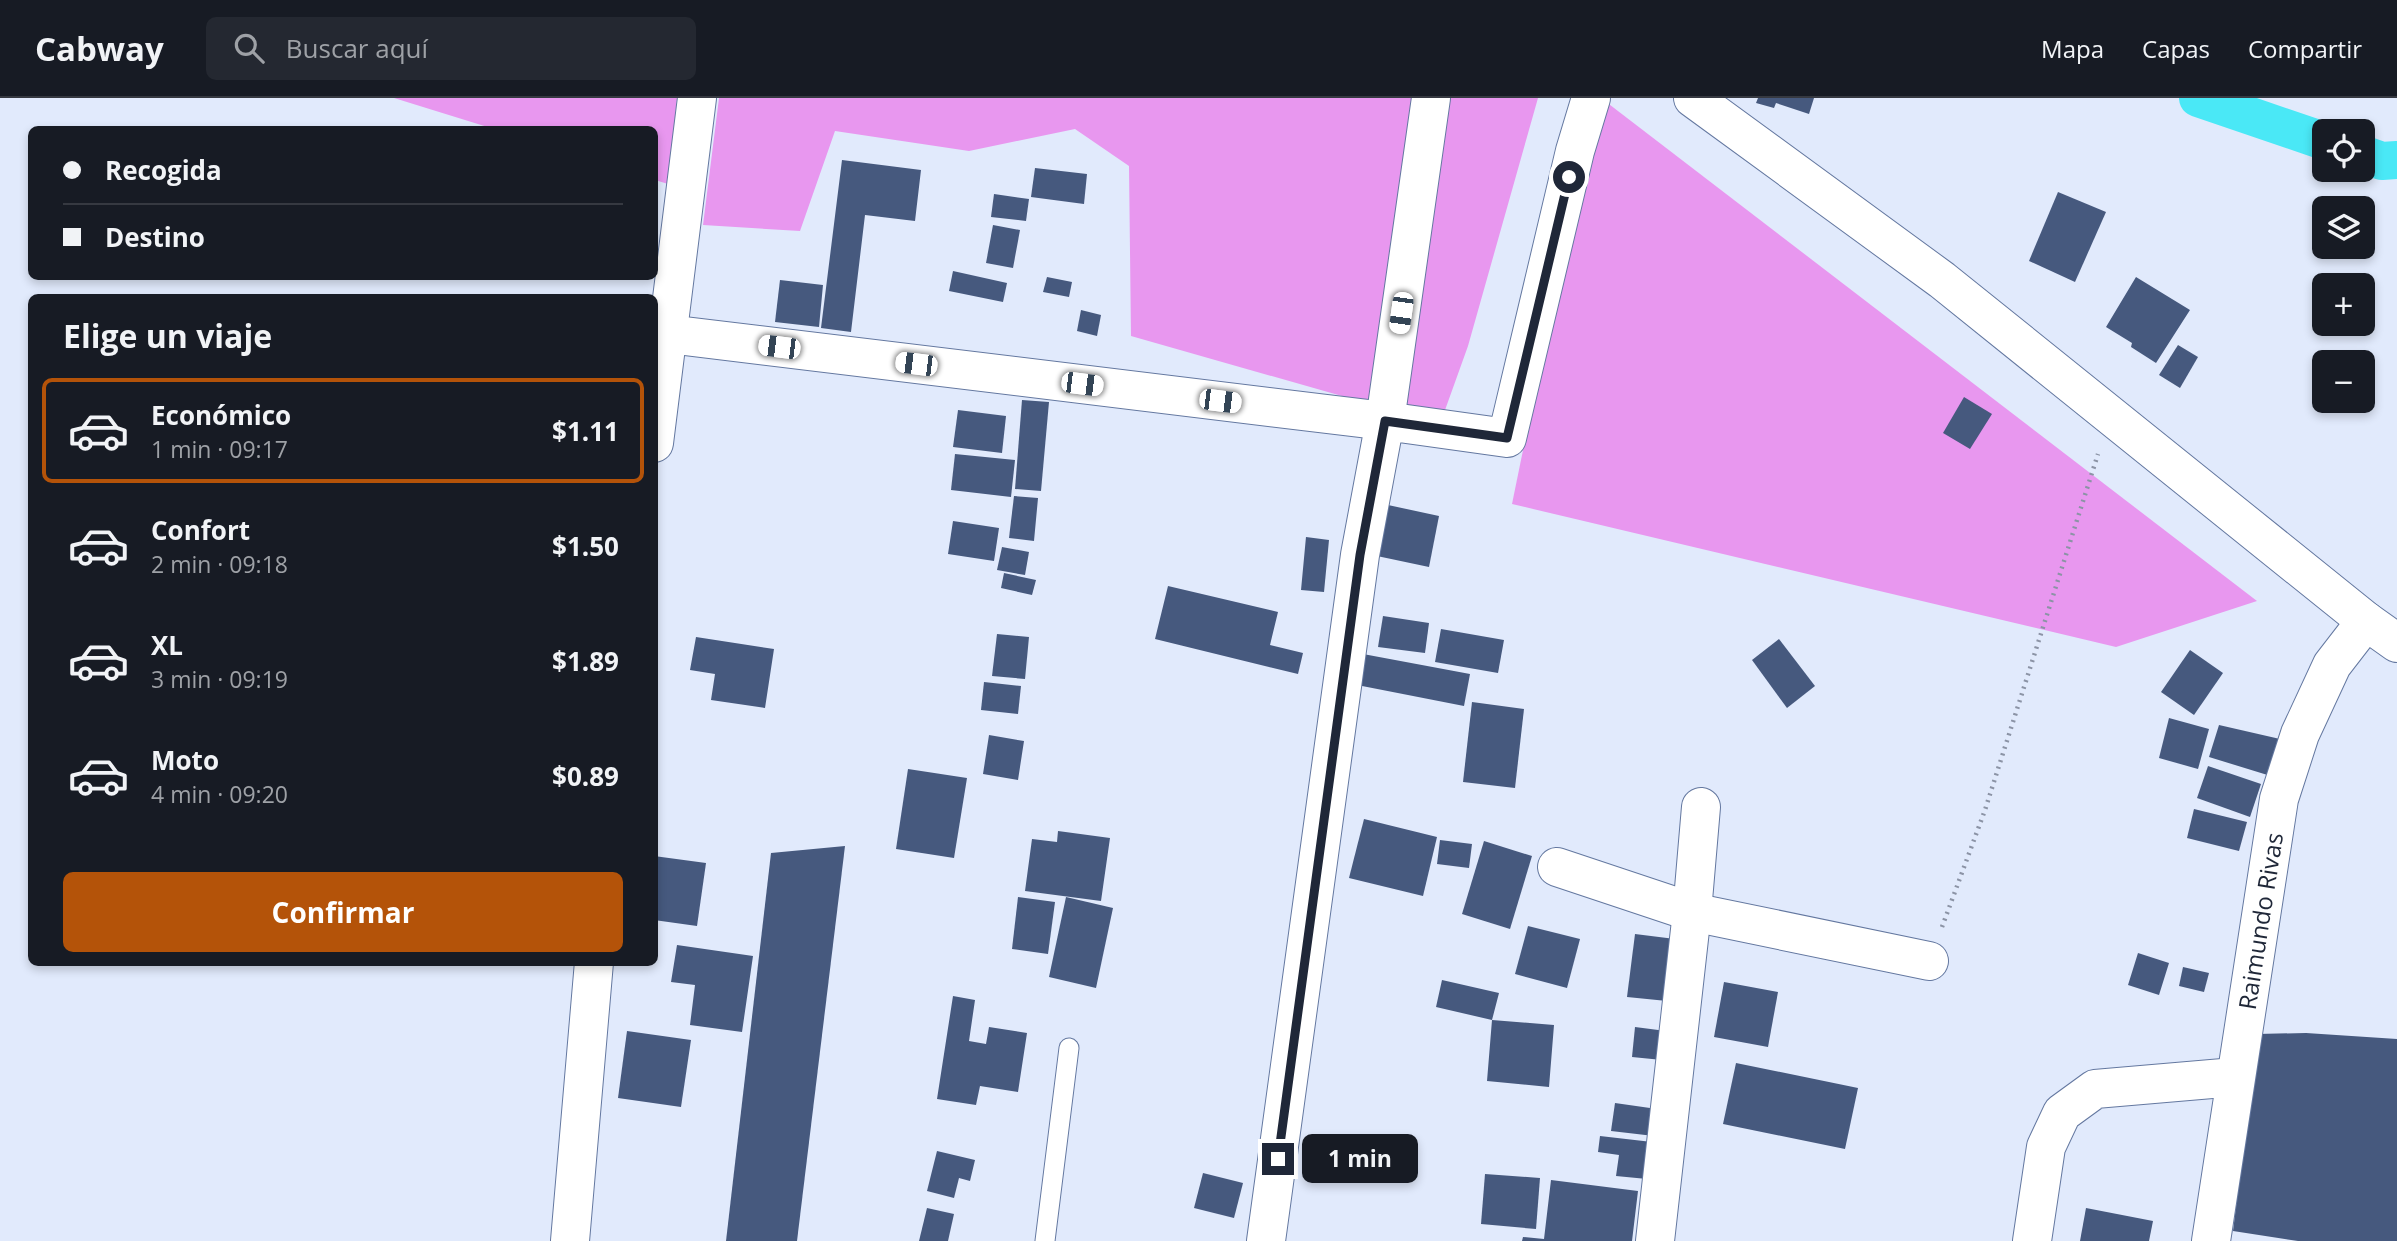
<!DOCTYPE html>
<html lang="es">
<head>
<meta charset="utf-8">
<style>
	body { margin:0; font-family:"Open Sans",sans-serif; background:#242831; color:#f1f3f6; height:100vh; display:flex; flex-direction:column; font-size:26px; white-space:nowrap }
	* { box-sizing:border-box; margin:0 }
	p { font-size:23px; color:#9ea1a6 }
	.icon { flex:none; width:38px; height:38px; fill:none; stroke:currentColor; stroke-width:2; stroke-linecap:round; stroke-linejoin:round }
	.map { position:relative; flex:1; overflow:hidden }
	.drawer { position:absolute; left:28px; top:196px; width:630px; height:672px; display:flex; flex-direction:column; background:#171b24; border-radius:10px; box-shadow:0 4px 10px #0003 }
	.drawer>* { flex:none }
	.top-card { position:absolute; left:28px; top:28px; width:630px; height:154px; border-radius:10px; box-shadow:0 4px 10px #0003; display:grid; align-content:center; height:154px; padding:0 35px; background:#171b24 }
	.tools { position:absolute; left:2312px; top:21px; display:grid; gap:14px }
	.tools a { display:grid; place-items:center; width:63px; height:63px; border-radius:10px; background:#171b24; box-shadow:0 4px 10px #0003; font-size:35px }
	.end { position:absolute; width:32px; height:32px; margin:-16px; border:9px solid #1f2738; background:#fff; box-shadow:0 0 0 4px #fff }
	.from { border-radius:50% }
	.bubble { position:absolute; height:49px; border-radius:10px; background:#171b24; box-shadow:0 4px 10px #0003; font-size:23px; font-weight:700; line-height:49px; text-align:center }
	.car { position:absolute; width:21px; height:42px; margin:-21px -10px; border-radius:9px; box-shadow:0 0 5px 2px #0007; background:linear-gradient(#fff 24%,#345 0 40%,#fff 0 76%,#345 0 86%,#fff 0) }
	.top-card b { display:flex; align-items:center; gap:24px; height:66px; font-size:26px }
	.top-card b+b { border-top:2px solid #363941 }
	.top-card i { width:18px; height:18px; background:#f1f3f6 }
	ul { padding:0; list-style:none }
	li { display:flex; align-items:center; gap:21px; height:105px; margin:0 14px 10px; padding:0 21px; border:4px solid transparent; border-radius:10px }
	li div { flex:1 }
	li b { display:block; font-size:26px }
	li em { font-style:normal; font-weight:700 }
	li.active { border-color:#b45309 }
	li>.icon { width:63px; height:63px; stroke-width:1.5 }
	h2 { padding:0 35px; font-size:32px; line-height:84px }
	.button { display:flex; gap:14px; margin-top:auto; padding:14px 35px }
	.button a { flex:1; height:80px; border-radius:10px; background:#b45309; color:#fff; font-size:28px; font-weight:700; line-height:80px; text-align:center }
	header { display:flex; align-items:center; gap:42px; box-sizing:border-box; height:98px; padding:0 35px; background:#171b24; border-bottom:2px solid #363941 }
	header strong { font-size:33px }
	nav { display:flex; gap:38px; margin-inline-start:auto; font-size:24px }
	.search { width:490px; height:63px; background:#242831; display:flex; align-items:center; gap:18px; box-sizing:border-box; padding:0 24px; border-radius:10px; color:#9ea1a6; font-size:26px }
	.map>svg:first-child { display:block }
</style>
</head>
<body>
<header>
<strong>Cabway</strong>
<div class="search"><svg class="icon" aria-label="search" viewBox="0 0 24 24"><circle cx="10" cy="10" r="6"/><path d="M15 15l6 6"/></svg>Buscar aquí</div>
<nav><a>Mapa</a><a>Capas</a><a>Compartir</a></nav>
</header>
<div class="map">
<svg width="2397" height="1143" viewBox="0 0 2397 1143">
	<rect width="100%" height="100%" fill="#e1eafc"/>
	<g fill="#e897ef">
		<path d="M 394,0 L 677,0 L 668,86 L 655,82 L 654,32 L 494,31 Z"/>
		<path d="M 719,0 L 1538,0 L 1468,248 L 1440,326 L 1131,238 L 1129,68 L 1075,31 L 969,53 L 835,33 L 800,133 L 703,127 Z"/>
		<path d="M 1595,0 L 1601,0 L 2257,503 L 2116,549 L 1512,406 Z"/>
	</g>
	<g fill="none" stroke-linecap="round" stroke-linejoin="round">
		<g stroke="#4ae8f6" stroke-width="38">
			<path d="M 2198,0 L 2324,43"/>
			<path d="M 2362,56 L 2382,63 L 2397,62"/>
		</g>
	</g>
	<g fill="#46597e">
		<path d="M 1758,0 L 1814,0 L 1809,16 L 1776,5 L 1774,10 L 1756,5 Z"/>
		<path d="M 842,62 L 921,72 L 915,123 L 865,117 L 851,234 L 821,230 Z"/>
		<path d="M 1035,70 L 1087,76 L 1084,106 L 1031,99 Z"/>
		<path d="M 2058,94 L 2106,114 L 2075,184 L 2029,163 Z"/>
		<path d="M 994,96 L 1029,101 L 1026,123 L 991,119 Z"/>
		<path d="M 993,127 L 1020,132 L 1013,170 L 986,165 Z"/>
		<path d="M 953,173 L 1007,185 L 1003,204 L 949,193 Z"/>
		<path d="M 1047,179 L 1072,184 L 1069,199 L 1043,194 Z"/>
		<path d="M 2136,179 L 2190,212 L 2156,265 L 2131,249 L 2132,245 L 2106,229 Z"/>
		<path d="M 780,182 L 823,187 L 819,229 L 775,224 Z"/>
		<path d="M 1081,212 L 1101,217 L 1097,238 L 1077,233 Z"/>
		<path d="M 2178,247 L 2198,259 L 2180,290 L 2159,277 Z"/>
		<path d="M 1964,299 L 1992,316 L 1970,351 L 1943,335 Z"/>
		<path d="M 1022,302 L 1049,304 L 1041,393 L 1015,391 Z"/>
		<path d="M 958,312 L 1006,318 L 1002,355 L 953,349 Z"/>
		<path d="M 955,356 L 1015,362 L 1011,399 L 951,392 Z"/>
		<path d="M 1014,398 L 1038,400 L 1034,443 L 1009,440 Z"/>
		<path d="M 1388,407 L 1439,418 L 1429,469 L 1377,458 Z"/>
		<path d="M 953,423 L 999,430 L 994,463 L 948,456 Z"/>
		<path d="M 1306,439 L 1329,442 L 1324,494 L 1301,492 Z"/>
		<path d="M 1002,449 L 1029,454 L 1025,477 L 997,472 Z"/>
		<path d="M 1004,475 L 1036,482 L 1032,497 L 1001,490 Z"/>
		<path d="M 1168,488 L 1278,514 L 1270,547 L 1303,555 L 1298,576 L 1155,541 Z"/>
		<path d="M 1383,518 L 1429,525 L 1425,555 L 1378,549 Z"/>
		<path d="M 1441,531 L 1504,542 L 1498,575 L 1435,564 Z"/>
		<path d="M 997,536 L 1029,539 L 1025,581 L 992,578 Z"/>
		<path d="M 696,539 L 774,551 L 765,610 L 711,602 L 715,576 L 690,572 Z"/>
		<path d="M 1779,541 L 1815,588 L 1787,610 L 1752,562 Z"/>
		<path d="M 2190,552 L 2223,575 L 2194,617 L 2161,594 Z"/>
		<path d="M 1363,556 L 1470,576 L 1464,608 L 1357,587 Z"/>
		<path d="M 984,584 L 1021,588 L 1018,616 L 981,612 Z"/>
		<path d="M 1472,604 L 1524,611 L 1515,690 L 1463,684 Z"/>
		<path d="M 2169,620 L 2209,631 L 2198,671 L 2159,660 Z"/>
		<path d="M 2219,627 L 2280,641 L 2274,679 L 2209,659 Z"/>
		<path d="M 989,637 L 1024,643 L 1018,682 L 983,676 Z"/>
		<path d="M 2208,668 L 2261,686 L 2250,719 L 2197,700 Z"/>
		<path d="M 908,671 L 967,680 L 954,760 L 896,751 Z"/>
		<path d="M 2194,711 L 2247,724 L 2239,753 L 2187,740 Z"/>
		<path d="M 1364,721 L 1437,739 L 1423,798 L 1349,780 Z"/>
		<path d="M 1058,733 L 1110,740 L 1101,803 L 1025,793 L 1032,741 L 1057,744 Z"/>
		<path d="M 1440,742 L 1472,746 L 1469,770 L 1437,766 Z"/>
		<path d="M 1484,743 L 1532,758 L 1510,831 L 1462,816 Z"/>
		<path d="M 845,748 L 797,1143 L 726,1143 L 771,755 Z"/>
		<path d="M 654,758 L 706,765 L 697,828 L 654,822 Z"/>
		<path d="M 1018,799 L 1055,804 L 1048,856 L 1012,851 Z"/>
		<path d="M 1066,799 L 1113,810 L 1096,890 L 1049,879 Z"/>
		<path d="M 1528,828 L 1580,841 L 1567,890 L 1515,876 Z"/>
		<path d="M 1635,836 L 1675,841 L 1667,903 L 1627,899 Z"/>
		<path d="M 677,847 L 753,858 L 742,934 L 690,927 L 695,887 L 671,884 Z"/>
		<path d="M 2138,855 L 2169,865 L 2159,897 L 2128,887 Z"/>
		<path d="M 2183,869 L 2209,875 L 2204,894 L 2179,888 Z"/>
		<path d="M 1442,882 L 1499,895 L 1492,922 L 1554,927 L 1549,989 L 1487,983 L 1492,922 L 1436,909 Z"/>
		<path d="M 1724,884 L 1778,894 L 1768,949 L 1714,939 Z"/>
		<path d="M 953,898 L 975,902 L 969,943 L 986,946 L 989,929 L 1027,935 L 1018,994 L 980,988 L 976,1007 L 937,1001 Z"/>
		<path d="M 1635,929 L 1666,933 L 1662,962 L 1632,959 Z"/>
		<path d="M 627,933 L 691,942 L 681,1009 L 618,1000 Z"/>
		<path d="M 2306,935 L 2397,941 L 2397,1143 L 2298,1143 L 2233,1133 L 2257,936 Z"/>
		<path d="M 1736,965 L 1858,990 L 1845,1051 L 1723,1026 Z"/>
		<path d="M 1615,1005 L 1657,1011 L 1654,1038 L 1611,1033 Z"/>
		<path d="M 1600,1038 L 1652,1044 L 1647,1081 L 1616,1078 L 1619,1057 L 1598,1054 Z"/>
		<path d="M 937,1053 L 975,1062 L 970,1083 L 959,1080 L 954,1100 L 927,1093 Z"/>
		<path d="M 1203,1075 L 1243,1085 L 1234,1120 L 1194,1110 Z"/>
		<path d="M 1485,1076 L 1540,1080 L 1536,1131 L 1481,1126 Z"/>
		<path d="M 1551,1082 L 1638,1093 L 1632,1143 L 1522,1143 L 1523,1139 L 1544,1141 Z"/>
		<path d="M 927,1110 L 954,1116 L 948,1143 L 919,1143 Z"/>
		<path d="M 2086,1110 L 2153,1123 L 2149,1143 L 2080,1143 Z"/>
	</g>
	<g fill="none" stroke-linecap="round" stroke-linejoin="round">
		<g stroke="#6478a0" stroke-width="21">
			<path id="service" d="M 1045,1143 L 1069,950"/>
		</g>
		<g stroke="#6478a0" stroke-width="40">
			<g id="minor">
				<path d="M 1693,0 L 1942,182 L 2366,523 L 2397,545"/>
				<path d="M 668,236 L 1385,323 L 1431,0"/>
				<path d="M 654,345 L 697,0"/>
				<path d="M 1557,769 L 1692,814 L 1929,863"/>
				<path d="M 570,1143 L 594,864"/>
				<path d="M 1266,1143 L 1360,457 L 1385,323 L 1507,340 L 1575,53 L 1591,0"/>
				<path d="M 1655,1143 L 1692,814 L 1701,709"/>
				<path d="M 2032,1143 L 2046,1049 L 2062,1015 L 2095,991 L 2235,979"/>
				<path d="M 2211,1143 L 2279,701 L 2300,636 L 2332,567 L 2366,523"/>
			</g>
		</g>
		<path stroke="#8b93a5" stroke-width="4.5" stroke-dasharray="2 5" stroke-linecap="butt" d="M 1942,829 L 1985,712 L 2098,356"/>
		<use href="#service" stroke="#fff" stroke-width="19"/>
		<use href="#minor" stroke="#fff" stroke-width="38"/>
	</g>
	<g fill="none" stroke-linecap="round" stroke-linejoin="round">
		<path stroke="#1f2738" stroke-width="9" d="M 1278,1061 L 1360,457 L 1385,323 L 1507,340 L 1569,79"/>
	</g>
	<g text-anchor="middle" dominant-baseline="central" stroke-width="7" stroke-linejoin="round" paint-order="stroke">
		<g font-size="24" fill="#1f2738" stroke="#fff">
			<text transform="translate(2260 823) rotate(-81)">Raimundo Rivas</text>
		</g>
	</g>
</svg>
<div class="tools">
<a><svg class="icon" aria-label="locate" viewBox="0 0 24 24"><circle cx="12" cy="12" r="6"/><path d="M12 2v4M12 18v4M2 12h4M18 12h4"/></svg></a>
<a><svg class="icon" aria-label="layers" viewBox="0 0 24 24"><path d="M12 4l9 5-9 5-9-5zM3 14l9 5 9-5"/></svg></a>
<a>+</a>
<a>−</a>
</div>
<i class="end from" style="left:1569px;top:79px"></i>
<i class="end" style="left:1278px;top:1061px"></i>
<div class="bubble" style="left:1302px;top:1036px;width:116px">1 min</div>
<i class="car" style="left:1401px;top:215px;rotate:188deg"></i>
<i class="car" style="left:779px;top:249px;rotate:277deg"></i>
<i class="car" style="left:916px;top:266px;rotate:277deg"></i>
<i class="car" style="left:1082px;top:286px;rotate:97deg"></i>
<i class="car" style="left:1220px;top:303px;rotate:97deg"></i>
<div class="top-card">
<b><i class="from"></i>Recogida</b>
<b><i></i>Destino</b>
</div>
<section class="drawer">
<h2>Elige un viaje</h2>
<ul>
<li class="active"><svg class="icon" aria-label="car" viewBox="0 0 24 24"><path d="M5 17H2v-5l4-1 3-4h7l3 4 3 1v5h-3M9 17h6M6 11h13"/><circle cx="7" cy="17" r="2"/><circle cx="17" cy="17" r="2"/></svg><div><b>Económico</b><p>1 min · 09:17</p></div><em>$1.11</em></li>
<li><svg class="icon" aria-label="car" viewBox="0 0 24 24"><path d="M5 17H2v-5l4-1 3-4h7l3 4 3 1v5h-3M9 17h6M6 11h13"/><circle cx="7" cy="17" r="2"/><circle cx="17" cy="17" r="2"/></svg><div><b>Confort</b><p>2 min · 09:18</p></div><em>$1.50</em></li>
<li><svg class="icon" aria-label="car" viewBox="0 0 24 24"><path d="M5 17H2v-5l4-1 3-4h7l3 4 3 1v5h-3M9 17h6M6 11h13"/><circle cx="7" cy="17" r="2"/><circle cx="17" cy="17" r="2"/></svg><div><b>XL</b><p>3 min · 09:19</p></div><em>$1.89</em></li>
<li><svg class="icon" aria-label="car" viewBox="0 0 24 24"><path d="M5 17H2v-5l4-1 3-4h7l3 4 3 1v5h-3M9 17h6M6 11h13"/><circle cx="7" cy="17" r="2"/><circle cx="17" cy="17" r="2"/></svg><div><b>Moto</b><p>4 min · 09:20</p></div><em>$0.89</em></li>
</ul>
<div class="button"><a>Confirmar</a></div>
</section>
</div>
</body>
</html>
